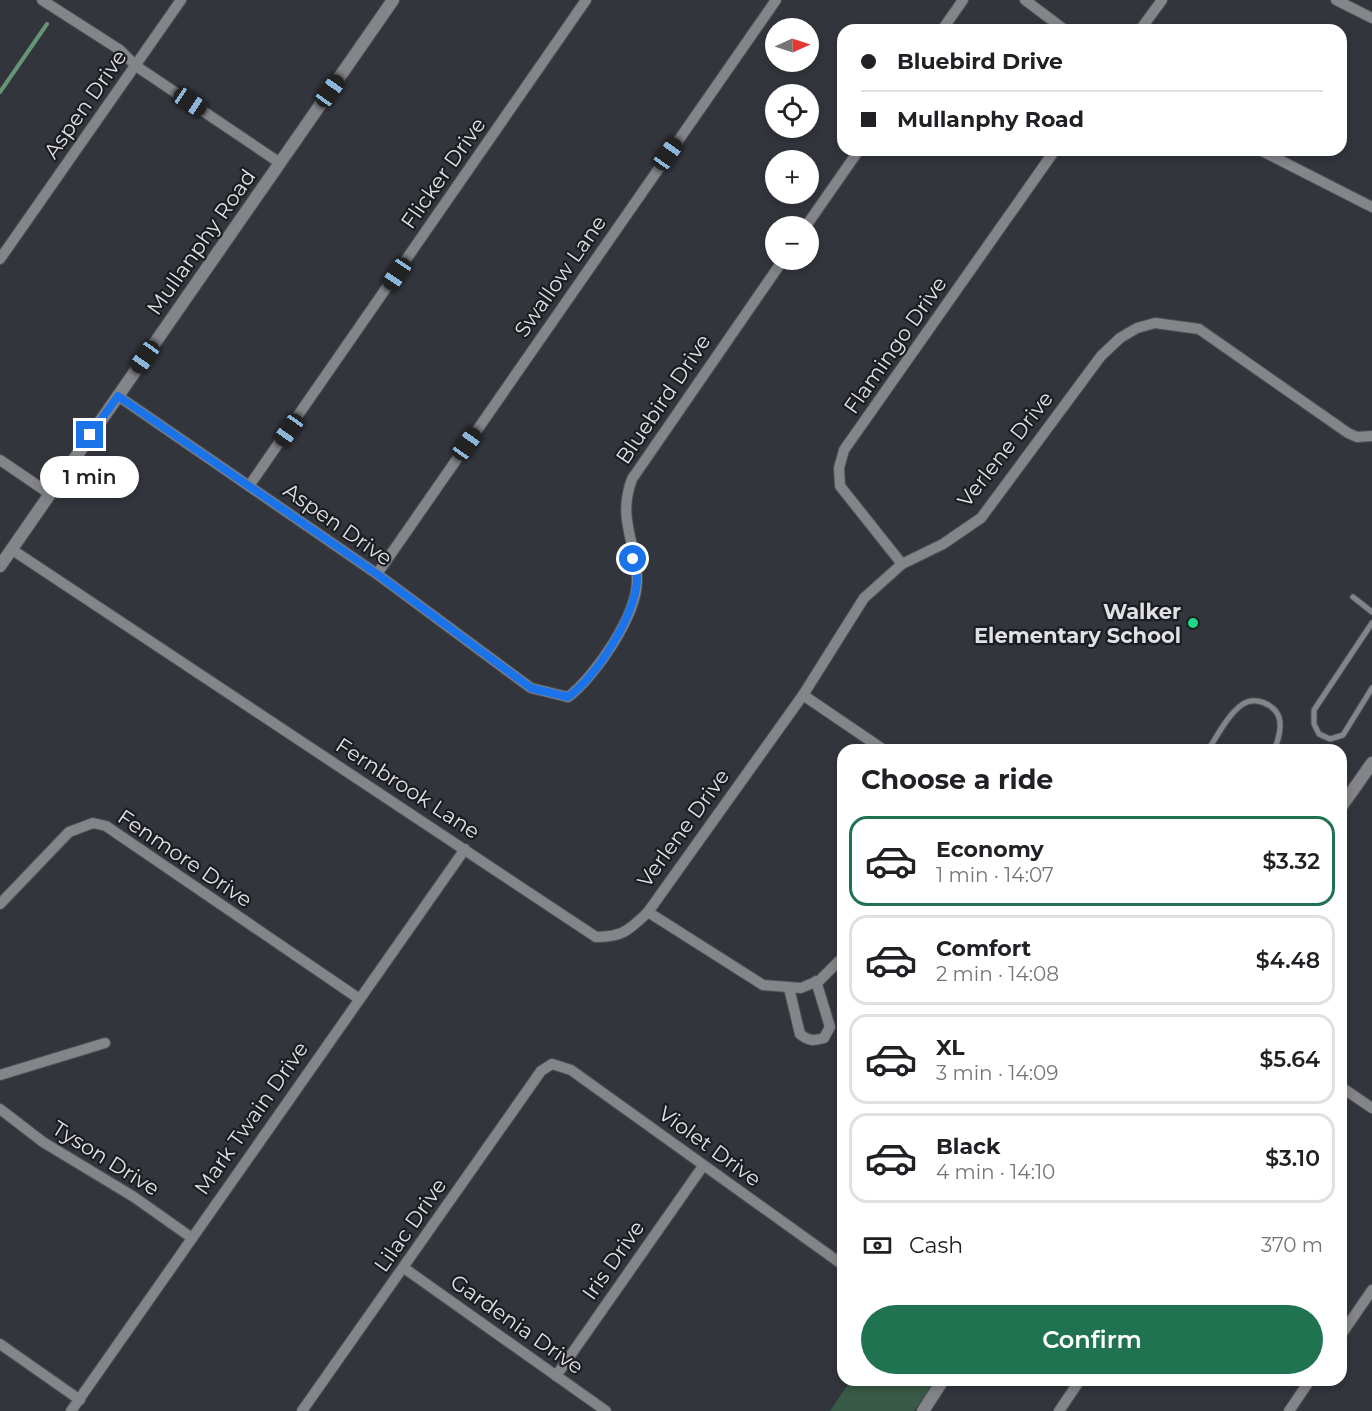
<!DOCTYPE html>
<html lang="en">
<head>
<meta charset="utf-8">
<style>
	body { margin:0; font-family:Montserrat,sans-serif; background:#f2f2f2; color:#202124; height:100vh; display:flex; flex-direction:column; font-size:22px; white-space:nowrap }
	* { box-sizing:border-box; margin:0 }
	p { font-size:20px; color:#757577 }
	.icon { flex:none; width:33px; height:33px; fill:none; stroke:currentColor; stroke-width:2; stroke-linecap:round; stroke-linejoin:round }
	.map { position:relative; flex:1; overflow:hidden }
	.side { position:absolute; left:837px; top:744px; width:510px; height:642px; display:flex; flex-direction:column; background:#fff; border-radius:18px; box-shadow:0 3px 9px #0003 }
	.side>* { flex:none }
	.guide { position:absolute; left:837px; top:24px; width:510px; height:132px; border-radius:18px; box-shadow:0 3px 9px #0003; display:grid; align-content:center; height:132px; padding:0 24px; background:#fff }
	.needle { width:39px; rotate:87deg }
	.fabs { position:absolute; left:765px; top:18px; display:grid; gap:12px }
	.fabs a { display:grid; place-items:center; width:54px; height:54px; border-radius:50%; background:#fff; box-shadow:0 3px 9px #0003; font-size:30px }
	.end { position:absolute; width:27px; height:27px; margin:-14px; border:8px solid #1a73e8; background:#fff; box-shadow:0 0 0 3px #fff }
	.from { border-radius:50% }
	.bubble { position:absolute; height:42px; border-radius:21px; background:#fff; box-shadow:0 3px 9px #0003; font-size:20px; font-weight:600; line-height:42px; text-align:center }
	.car { position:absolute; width:18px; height:36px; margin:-18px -9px; border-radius:8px; box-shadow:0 0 4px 2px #0007; background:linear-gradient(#222 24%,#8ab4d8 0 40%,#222 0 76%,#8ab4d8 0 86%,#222 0) }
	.guide b { display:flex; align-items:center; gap:21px; height:57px; font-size:22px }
	.guide b+b { border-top:2px solid #e0e0e0 }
	.guide i { width:15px; height:15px; background:#202124 }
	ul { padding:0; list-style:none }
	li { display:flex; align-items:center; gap:18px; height:90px; margin:0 12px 9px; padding:0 12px; border:3px solid #e0e0e0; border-radius:18px }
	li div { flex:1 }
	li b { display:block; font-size:22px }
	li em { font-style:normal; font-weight:600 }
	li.active { border-color:#1f7351 }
	li>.icon { width:54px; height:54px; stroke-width:1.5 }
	h2 { padding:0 24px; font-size:27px; line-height:72px }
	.pay { display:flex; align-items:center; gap:15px; height:66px; padding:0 24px; font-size:22px }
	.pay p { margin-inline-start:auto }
	.action { display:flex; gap:12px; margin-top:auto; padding:12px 24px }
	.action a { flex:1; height:69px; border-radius:36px; background:#1f7351; color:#fff; font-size:24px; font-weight:600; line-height:69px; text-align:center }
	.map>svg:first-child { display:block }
</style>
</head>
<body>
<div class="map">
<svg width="1372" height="1411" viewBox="0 0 1372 1411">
	<rect width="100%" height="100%" fill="#33353d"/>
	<path fill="#395a46" d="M 851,1380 L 936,1380 L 914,1411 L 830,1411 Z"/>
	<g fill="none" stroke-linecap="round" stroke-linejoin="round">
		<path stroke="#649577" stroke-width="4" d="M 0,92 L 47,24"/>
		<g stroke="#4f5158" stroke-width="7">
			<g id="service">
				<path d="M 1353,597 L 1372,612"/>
				<path d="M 1372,623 L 1314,710 L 1314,724 L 1319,734 L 1330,739 L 1343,735 L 1372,688"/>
				<path d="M 1208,750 C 1218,735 1228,714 1243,704 C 1255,696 1274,704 1279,717 C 1282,728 1278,741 1274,750"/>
			</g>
		</g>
		<g stroke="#4f5158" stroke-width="12">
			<g id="minor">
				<path d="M 42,0 L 120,50 L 136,66 L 280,163"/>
				<path d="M 1025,0 L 1065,30"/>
				<path d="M 1336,0 L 1372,18"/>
				<path d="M 942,30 L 963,0"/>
				<path d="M 1140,30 L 1162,0"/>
				<path d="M 1260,150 L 1372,207"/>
				<path d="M 806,226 L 859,150"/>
				<path d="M 0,259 L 181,0"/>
				<path d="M 118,396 L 377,574 L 531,688 L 568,697 C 595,677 638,614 637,579 C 636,541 617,519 632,479 L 783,260"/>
				<path d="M 0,460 L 50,494"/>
				<path d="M 249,486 L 586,0"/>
				<path d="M 11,549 L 596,937 C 623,937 629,930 648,912 L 803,695 L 864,598 L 902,564 L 943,544 L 981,518 L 1101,356 L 1120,338 L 1137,328 L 1155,323 L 1199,329 L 1348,433 L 1357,437 L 1372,436"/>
				<path d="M 902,564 L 840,486 L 839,468 L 844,450 L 1055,150"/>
				<path d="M 377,574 L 776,0"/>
				<path d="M 803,695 L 884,750"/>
				<path d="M 0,904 L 69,832 L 93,823 L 106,826 L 358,998"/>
				<path d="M 648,912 L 763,985 L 801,988 L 820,980 L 843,957"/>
				<path d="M 789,988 L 800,1034 C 808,1041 814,1041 824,1038 L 830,1027 L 816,981"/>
				<path d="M 0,1075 L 105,1043"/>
				<path d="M 1341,1087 L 1372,1108"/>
				<path d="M 0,1109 L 43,1142 L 134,1197 L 192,1238"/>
				<path d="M 404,1268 L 606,1411"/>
				<path d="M 1341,1335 L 1372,1290"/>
				<path d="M 0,1344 L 80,1400"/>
				<path d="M 556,1376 L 703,1166"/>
				<path d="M 71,1411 L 465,849"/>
				<path d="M 302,1411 L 541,1071 L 552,1064 L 571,1070 L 843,1265"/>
				<path d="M 1059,1411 L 1080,1380"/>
				<path d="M 1289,1411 L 1310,1380"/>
			</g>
		</g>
		<g stroke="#4f5158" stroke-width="14">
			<g id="tertiary">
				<path d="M 0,566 L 393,0"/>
				<path d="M 1341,807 L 1372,763"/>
				<path d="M 923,1411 L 943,1380"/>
			</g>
		</g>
		<use href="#service" stroke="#848589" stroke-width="5"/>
		<use href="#minor" stroke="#848589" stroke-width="10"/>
		<use href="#tertiary" stroke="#848589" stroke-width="12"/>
	</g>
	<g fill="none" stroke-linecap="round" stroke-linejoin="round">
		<path stroke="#1a73e8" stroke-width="8" d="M 90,435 L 118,396 L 377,574 L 531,688 L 568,697 C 597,675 633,619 637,582 C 637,575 635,566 633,559"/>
	</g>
	<circle fill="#1ed888" stroke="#1c1d21" stroke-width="2" cx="1193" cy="623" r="6"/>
	<g text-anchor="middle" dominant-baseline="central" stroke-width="4.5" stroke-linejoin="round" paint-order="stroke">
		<g font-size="21" fill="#e0e1e6" stroke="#1c1d21">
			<text transform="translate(85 104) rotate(-55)">Aspen Drive</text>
			<text transform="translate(443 173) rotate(-55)">Flicker Drive</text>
			<text transform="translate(201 242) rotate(-55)">Mullanphy Road</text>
			<text transform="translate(560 276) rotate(-55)">Swallow Lane</text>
			<text transform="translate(895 345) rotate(-55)">Flamingo Drive</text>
			<text transform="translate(663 399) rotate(-56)">Bluebird Drive</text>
			<text transform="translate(1005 449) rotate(-52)">Verlene Drive</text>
			<text transform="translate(338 524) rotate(35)">Aspen Drive</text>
			<text transform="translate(408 788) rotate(33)">Fernbrook Lane</text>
			<text transform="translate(683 828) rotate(-54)">Verlene Drive</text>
			<text transform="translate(185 858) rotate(34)">Fenmore Drive</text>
			<text transform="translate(251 1118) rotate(-55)">Mark Twain Drive</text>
			<text transform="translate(710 1146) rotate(36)">Violet Drive</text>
			<text transform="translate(106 1158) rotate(32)">Tyson Drive</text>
			<text transform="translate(410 1225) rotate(-55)">Lilac Drive</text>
			<text transform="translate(613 1260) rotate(-55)">Iris Drive</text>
			<text transform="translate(517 1324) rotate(35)">Gardenia Drive</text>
		</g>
		<g font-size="21" font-weight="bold" fill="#e0e1e6" stroke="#1c1d21" text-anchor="end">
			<text x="1181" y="611">Walker<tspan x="1181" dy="24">Elementary School</tspan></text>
		</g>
	</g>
</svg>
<div class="fabs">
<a><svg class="needle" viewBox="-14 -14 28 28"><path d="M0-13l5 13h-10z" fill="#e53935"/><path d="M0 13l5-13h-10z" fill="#757577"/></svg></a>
<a><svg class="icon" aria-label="locate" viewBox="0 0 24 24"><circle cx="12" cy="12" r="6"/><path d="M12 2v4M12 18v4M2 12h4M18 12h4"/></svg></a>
<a>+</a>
<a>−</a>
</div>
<i class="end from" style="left:633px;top:559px"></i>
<i class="end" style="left:90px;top:435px"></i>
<div class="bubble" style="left:40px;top:456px;width:99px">1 min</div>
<i class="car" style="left:330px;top:91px;rotate:35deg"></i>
<i class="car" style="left:190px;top:102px;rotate:124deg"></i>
<i class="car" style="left:668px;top:154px;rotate:35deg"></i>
<i class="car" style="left:397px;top:274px;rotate:214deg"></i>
<i class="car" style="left:145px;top:357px;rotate:215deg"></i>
<i class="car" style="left:289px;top:430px;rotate:215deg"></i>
<i class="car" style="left:467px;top:444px;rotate:35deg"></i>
<div class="guide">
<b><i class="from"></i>Bluebird Drive</b>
<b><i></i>Mullanphy Road</b>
</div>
<section class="side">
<h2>Choose a ride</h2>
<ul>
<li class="active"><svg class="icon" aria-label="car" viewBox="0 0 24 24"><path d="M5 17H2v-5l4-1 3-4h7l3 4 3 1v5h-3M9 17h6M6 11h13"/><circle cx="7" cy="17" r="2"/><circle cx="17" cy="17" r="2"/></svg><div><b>Economy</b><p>1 min · 14:07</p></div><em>$3.32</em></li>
<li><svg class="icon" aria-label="car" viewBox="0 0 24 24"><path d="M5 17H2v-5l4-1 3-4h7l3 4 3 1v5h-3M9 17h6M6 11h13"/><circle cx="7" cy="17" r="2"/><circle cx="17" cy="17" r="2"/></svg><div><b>Comfort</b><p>2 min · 14:08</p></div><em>$4.48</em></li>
<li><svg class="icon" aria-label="car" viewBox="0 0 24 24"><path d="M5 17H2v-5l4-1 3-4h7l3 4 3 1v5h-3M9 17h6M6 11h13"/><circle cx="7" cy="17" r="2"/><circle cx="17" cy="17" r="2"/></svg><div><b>XL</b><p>3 min · 14:09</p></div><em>$5.64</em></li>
<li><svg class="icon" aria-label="car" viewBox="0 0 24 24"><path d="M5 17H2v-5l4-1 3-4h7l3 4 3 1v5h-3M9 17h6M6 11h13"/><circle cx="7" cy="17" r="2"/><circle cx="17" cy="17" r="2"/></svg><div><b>Black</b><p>4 min · 14:10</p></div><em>$3.10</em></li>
</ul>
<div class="pay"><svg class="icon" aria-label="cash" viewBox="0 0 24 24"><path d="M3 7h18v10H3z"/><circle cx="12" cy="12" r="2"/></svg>Cash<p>370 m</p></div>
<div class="action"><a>Confirm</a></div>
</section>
</div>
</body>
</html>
